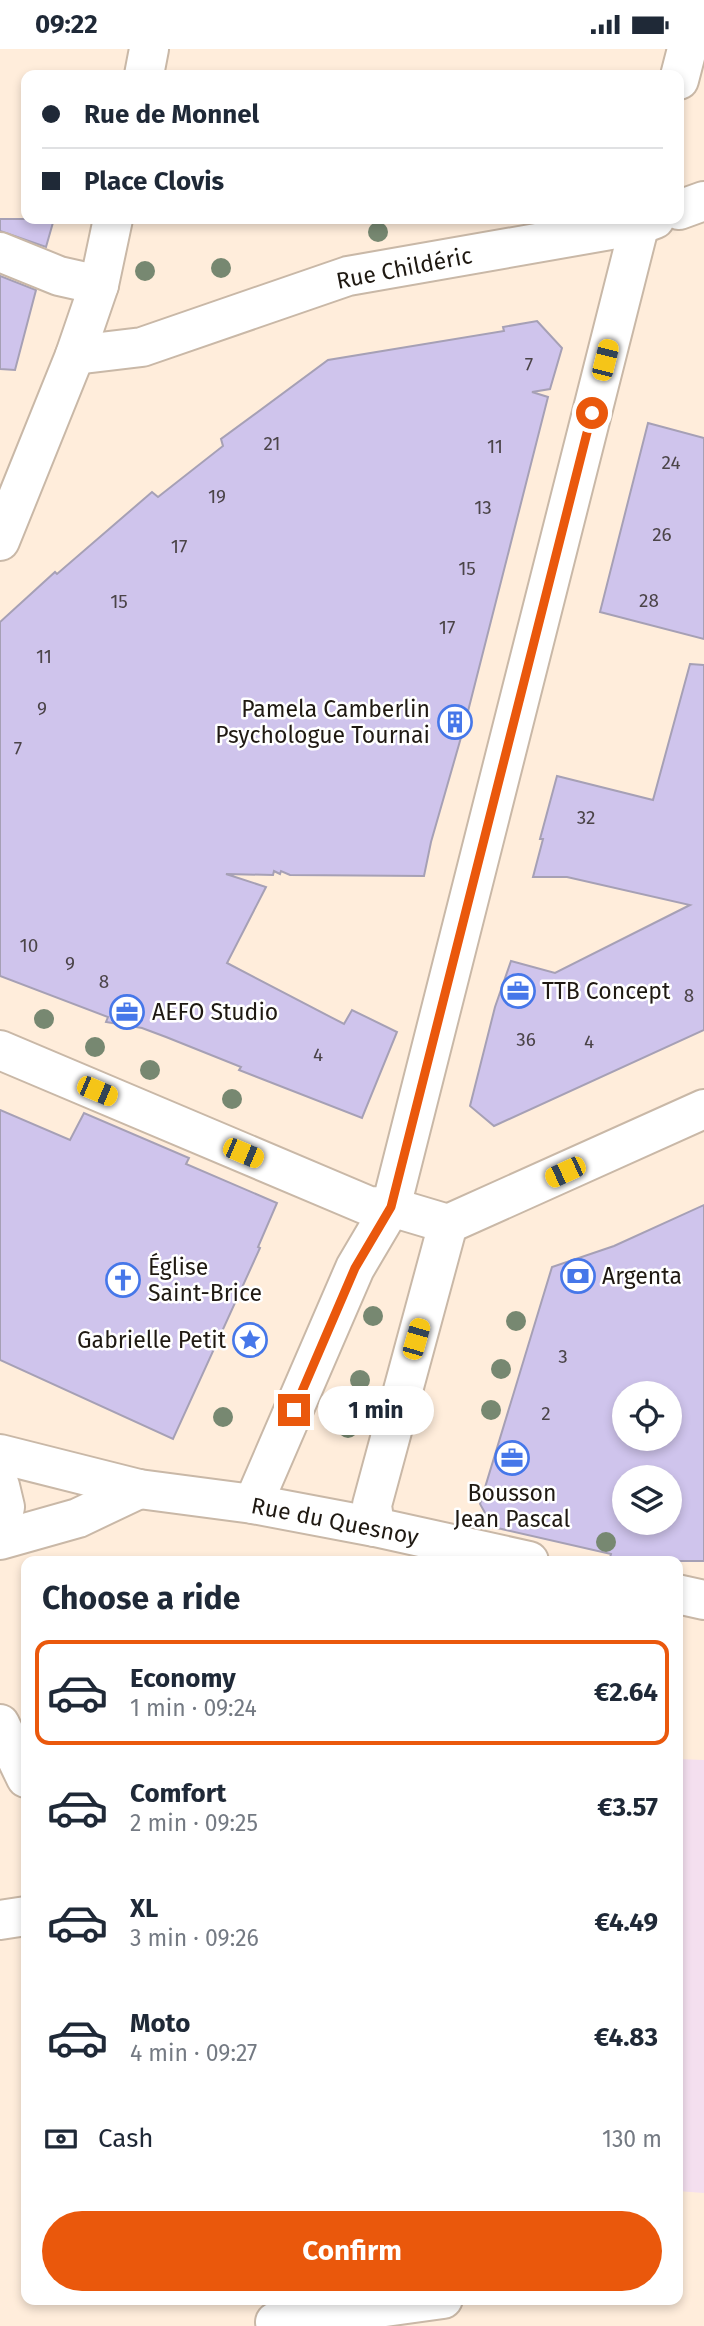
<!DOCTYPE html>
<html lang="en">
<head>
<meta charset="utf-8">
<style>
	body { margin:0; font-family:"Fira Sans",sans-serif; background:#f2f2f3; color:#1f2937; height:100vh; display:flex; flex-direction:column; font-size:26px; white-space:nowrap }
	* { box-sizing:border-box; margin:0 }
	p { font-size:23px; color:#747a83 }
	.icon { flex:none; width:38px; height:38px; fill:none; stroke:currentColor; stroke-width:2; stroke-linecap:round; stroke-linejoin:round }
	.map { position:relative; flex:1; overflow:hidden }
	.details { position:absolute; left:21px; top:1507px; width:662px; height:749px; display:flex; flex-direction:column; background:#fff; border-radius:14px; box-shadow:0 4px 10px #0003 }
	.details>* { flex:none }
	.guide { position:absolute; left:21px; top:21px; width:663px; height:154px; border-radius:14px; box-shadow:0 4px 10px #0003; display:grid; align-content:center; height:154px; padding:0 21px; background:#fff }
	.controls { position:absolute; left:612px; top:1332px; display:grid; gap:14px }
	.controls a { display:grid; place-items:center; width:70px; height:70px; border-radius:50%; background:#fff; box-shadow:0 4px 10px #0003; font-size:35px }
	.end { position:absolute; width:32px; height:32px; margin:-16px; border:9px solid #ea580c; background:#fff; box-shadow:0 0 0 4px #fff }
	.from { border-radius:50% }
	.bubble { position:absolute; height:49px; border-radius:24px; background:#fff; box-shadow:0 4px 10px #0003; font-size:23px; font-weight:700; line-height:49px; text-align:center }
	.car { position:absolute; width:21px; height:42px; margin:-21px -10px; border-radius:9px; box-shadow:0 0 5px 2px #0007; background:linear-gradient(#f5c518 24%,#345 0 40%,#f5c518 0 76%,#345 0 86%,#f5c518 0) }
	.guide b { display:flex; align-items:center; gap:24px; height:66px; font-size:26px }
	.guide b+b { border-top:2px solid #e0e1e3 }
	.guide i { width:18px; height:18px; background:#1f2937 }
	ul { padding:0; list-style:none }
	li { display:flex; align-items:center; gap:21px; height:105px; margin:0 14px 10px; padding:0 7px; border:4px solid transparent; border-radius:14px }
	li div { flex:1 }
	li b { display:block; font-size:26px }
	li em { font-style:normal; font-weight:700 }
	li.active { border-color:#ea580c }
	li>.icon { width:63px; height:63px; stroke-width:1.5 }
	h2 { padding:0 21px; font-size:32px; line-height:84px }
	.pay { display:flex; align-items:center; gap:18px; height:77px; padding:0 21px; font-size:26px }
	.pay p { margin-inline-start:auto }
	.primary-button { display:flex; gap:14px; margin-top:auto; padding:14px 21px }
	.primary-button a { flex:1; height:80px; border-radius:42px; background:#ea580c; color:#fff; font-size:28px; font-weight:700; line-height:80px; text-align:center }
	.status { display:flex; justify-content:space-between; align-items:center; height:49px; padding:0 35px; background:#fff; direction:ltr }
	.status svg { height:19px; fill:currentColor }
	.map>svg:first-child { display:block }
</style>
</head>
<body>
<div class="status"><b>09:22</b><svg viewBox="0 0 49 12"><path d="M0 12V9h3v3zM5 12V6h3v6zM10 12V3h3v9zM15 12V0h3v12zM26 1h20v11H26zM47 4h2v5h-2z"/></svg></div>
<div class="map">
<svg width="704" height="2277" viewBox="0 0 704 2277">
	<rect width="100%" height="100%" fill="#ffeddb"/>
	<path fill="#f4dfef" d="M 677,1710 L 704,1711 L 704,2144 L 677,2142 Z"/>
	<g fill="#cfc4ec" stroke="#a6a0b5" stroke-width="2" fill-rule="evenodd">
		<path d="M 0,170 L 54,170 L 46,198 L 0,182 Z"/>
		<path d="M 0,227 L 36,241 L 15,321 L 0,320 Z"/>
		<path d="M 537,272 L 562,299 L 550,340 L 532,343 L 548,348 L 464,678 L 431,793 L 424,827 L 290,826 L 281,822 L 280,825 L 274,822 L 273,826 L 226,825 L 266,838 L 227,914 L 344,975 L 352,961 L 397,983 L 362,1069 L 239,1021 L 241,1018 L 166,988 L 142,979 L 106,973 L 108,968 L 0,927 L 0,573 L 55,523 L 57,525 L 152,443 L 158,448 L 223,397 L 221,390 L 328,311 L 504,282 L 503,278 Z"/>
		<path d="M 648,374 L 704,389 L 704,590 L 600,563 Z"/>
		<path d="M 690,615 L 704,616 L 704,981 L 494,1077 L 470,1057 L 495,958 L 511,912 L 555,924 L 690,856 L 567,828 L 533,828 L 543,790 L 540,790 L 557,727 L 653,751 Z"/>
		<path d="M 0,1061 L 70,1091 L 84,1064 L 189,1109 L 186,1115 L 277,1154 L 258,1198 L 260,1199 L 173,1390 L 0,1311 Z"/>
		<path d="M 704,1156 L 704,1512 L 609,1512 L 611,1505 L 493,1478 L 480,1455 L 552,1218 L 614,1197 ZM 625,1344 L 670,1344 L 670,1390 L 625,1390 ZM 625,1428 L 670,1428 L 670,1474 L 625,1474 Z"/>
	</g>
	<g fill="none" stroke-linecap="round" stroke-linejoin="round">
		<g stroke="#c9b8a7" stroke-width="42">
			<g id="minor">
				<path d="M 144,26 L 149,0"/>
				<path d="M 679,31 L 687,0"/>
				<path d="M 679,161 L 704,152"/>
				<path d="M 0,203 L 59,227 L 99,236"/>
				<path d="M 75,306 L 142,298 L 348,227 L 639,176 L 655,170"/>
				<path d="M 0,492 L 75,306 L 99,236 L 113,170"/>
				<path d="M 0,1001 L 369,1157 L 391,1158 L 448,1175"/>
				<path d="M 448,1175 L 704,1060"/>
				<path d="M 0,1405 L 139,1440 L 253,1455 L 375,1478 L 529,1512"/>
				<path d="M 0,1437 L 5,1458 L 0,1480"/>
				<path d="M 253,1455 L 355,1219 L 391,1158 L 641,170"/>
				<path d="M 375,1478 L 372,1456 L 448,1175"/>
				<path d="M 0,1491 L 78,1469 L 139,1440"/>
				<path d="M 677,1545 L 704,1551"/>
				<path d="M 0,1675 L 26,1729"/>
				<path d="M 0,1871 L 26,1867"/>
				<path d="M 275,2273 L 443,2250"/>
			</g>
		</g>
		<use href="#minor" stroke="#fff" stroke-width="38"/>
	</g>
	<g fill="#778871">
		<circle cx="378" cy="183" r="10"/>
		<circle cx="221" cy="219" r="10"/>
		<circle cx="145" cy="222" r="10"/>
		<circle cx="44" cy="970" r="10"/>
		<circle cx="95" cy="998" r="10"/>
		<circle cx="150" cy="1021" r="10"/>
		<circle cx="232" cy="1050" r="10"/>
		<circle cx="373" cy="1267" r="10"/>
		<circle cx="516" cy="1272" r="10"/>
		<circle cx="501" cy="1320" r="10"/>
		<circle cx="360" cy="1331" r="10"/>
		<circle cx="491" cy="1361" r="10"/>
		<circle cx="223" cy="1368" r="10"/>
		<circle cx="348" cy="1379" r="10"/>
		<circle cx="606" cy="1493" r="10"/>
	</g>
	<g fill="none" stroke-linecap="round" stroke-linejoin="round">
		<path stroke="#ea580c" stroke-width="9" d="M 294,1361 L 355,1219 L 391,1158 L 592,364"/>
	</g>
	<defs>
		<g id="building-ring" transform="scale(1.75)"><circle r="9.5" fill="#fff" stroke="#4677e9" stroke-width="1.5"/><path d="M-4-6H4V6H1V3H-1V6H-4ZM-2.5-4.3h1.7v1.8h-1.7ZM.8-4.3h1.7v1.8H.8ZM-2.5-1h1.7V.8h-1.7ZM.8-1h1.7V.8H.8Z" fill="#4677e9"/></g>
		<g id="office-ring" transform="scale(1.75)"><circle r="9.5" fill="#fff" stroke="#4677e9" stroke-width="1.5"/><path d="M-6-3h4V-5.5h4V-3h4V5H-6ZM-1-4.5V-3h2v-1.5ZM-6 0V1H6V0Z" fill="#4677e9"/></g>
		<g id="bank-ring" transform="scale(1.75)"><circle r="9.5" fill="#fff" stroke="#4677e9" stroke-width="1.5"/><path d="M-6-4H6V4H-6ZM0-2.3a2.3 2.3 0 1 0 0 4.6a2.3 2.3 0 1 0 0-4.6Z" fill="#4677e9"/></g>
		<g id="church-ring" transform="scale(1.75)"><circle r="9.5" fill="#fff" stroke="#4677e9" stroke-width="1.5"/><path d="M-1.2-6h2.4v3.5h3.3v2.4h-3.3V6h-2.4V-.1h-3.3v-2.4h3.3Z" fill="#4677e9"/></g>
		<g id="sight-ring" transform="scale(1.75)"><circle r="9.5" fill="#fff" stroke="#4677e9" stroke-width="1.5"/><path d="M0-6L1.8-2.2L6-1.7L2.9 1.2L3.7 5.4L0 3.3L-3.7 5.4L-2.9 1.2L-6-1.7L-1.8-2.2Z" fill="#4677e9"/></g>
	</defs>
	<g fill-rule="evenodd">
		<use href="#building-ring" x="455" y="673"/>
		<use href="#office-ring" x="518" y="942"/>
		<use href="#office-ring" x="127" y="963"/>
		<use href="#bank-ring" x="578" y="1227"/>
		<use href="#church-ring" x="123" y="1231"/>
		<use href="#sight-ring" x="250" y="1291"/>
		<use href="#office-ring" x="512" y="1409"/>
	</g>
	<g text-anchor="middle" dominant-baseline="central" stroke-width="5" stroke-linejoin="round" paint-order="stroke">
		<g font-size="19" fill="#4b4448">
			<text x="529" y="315">7</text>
			<text x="272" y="394">21</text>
			<text x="495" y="397">11</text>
			<text x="671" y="413">24</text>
			<text x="217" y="447">19</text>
			<text x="483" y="458">13</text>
			<text x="662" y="485">26</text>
			<text x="179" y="497">17</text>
			<text x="467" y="519">15</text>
			<text x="649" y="551">28</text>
			<text x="119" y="552">15</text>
			<text x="447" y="578">17</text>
			<text x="44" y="607">11</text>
			<text x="42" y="659">9</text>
			<text x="18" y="699">7</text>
			<text x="586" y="768">32</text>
			<text x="29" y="896">10</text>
			<text x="70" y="914">9</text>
			<text x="104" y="932">8</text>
			<text x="689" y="946">8</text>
			<text x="526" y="990">36</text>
			<text x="589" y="992">4</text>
			<text x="318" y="1005">4</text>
			<text x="563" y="1307">3</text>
			<text x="546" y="1364">2</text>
		</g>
		<g font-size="23" fill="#1f1912" stroke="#fff">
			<text transform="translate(404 219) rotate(-11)">Rue Childéric</text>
			<text transform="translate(335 1472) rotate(11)">Rue du Quesnoy</text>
		</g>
		<g font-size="23" fill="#1f1912" stroke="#fff" text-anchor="start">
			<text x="430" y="660" text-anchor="end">Pamela Camberlin<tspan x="430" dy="26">Psychologue Tournai</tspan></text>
			<text x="542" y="942">TTB Concept</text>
			<text x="152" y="963">AEFO Studio</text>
			<text x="148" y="1218">Église<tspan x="148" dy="26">Saint-Brice</tspan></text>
			<text x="602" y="1227">Argenta</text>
			<text x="226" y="1291" text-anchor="end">Gabrielle Petit</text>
			<text x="512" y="1444" text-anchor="middle">Bousson<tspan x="512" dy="26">Jean Pascal</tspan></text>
		</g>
	</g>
</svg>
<div class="controls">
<a><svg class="icon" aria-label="locate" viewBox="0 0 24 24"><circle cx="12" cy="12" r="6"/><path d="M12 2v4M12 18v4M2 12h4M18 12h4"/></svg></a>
<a><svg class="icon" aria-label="layers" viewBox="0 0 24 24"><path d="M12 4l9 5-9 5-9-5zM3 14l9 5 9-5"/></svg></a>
</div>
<i class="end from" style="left:592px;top:364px"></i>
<i class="end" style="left:294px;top:1361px"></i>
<div class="bubble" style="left:318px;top:1337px;width:116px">1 min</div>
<i class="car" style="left:605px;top:311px;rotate:14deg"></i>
<i class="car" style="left:97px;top:1042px;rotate:113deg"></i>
<i class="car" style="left:243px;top:1104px;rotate:113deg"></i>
<i class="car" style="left:565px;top:1123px;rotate:245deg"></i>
<i class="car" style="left:416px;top:1290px;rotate:16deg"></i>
<div class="guide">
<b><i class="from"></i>Rue de Monnel</b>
<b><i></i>Place Clovis</b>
</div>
<section class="details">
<h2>Choose a ride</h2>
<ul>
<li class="active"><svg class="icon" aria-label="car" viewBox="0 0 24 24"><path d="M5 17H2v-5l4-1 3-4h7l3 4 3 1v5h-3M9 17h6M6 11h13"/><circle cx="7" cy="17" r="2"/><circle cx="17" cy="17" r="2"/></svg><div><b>Economy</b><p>1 min · 09:24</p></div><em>€2.64</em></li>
<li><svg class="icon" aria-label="car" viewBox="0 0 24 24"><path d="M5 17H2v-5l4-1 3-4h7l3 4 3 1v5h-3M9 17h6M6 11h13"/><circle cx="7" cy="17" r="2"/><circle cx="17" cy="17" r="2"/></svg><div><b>Comfort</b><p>2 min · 09:25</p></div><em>€3.57</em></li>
<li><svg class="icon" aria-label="car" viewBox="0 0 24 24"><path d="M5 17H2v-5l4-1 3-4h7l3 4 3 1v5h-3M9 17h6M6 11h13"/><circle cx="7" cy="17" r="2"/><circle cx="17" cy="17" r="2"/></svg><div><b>XL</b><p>3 min · 09:26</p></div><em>€4.49</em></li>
<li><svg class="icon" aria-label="car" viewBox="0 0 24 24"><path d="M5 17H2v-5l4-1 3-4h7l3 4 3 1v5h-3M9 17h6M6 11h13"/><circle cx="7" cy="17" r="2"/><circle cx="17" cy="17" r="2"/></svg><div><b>Moto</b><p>4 min · 09:27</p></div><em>€4.83</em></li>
</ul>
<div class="pay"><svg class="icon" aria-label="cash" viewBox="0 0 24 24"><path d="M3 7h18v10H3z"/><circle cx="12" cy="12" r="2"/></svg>Cash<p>130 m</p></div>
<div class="primary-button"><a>Confirm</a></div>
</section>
</div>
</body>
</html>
